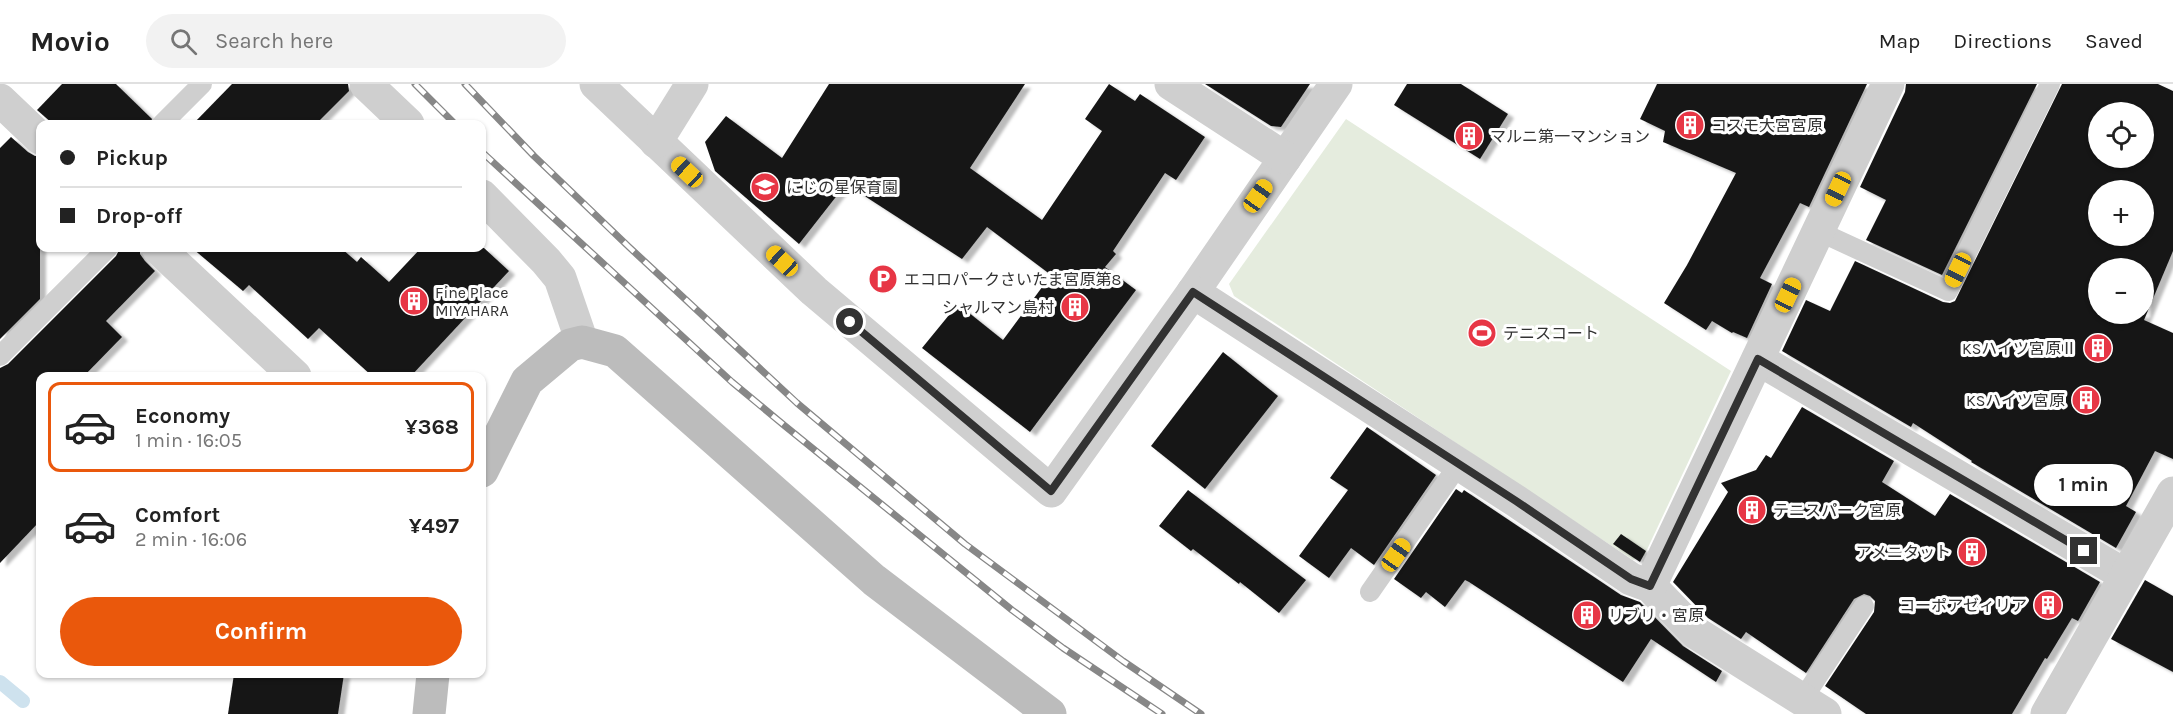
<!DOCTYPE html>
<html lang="en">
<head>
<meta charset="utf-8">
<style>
	body { margin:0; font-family:Karla,"Noto Sans JP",sans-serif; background:#f2f2f2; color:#222; height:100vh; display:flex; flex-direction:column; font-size:22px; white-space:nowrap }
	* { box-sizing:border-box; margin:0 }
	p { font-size:20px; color:#767676 }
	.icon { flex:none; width:33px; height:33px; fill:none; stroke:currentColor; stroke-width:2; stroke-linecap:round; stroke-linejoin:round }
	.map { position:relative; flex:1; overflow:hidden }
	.sheet { position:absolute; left:36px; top:288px; width:450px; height:306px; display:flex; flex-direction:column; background:#fff; border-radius:12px; box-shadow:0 2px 4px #0004 }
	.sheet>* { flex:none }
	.top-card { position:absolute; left:36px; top:36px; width:450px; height:132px; border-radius:12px; box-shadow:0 2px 4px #0004; display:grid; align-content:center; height:132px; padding:0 24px; background:#fff }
	.buttons { position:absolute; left:2088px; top:18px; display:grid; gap:12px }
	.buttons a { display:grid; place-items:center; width:66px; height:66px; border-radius:50%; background:#fff; box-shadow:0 2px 4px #0004; font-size:30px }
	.end { position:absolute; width:27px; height:27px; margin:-14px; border:8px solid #323232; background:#fff; box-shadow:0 0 0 3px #fff }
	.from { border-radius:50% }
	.bubble { position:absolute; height:42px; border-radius:21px; background:#fff; box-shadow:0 2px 4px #0004; font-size:20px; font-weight:700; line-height:42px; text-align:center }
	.car { position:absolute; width:18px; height:36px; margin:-18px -9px; border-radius:8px; box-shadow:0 0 4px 2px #0007; background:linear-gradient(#f5c518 24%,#345 0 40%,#f5c518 0 76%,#345 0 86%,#f5c518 0) }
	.top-card b { display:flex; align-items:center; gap:21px; height:57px; font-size:22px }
	.top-card b+b { border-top:2px solid #e0e0e0 }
	.top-card i { width:15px; height:15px; background:#222 }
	ul { padding:10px 0 0; list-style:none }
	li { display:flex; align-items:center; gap:18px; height:90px; margin:0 12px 9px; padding:0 12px; border:3px solid transparent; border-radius:12px }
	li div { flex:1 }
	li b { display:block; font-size:22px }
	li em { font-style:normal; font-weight:700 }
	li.selected { border-color:#ea580c }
	li>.icon { width:54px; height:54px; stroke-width:1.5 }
	.action { display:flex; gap:12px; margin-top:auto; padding:12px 24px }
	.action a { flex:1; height:69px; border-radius:36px; background:#ea580c; color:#fff; font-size:24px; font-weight:700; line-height:69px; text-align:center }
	header { display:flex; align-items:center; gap:36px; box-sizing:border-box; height:84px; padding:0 30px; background:#fff; border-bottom:2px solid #e0e0e0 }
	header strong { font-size:28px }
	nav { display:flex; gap:33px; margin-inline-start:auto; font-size:21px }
	.search { width:420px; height:54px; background:#f2f2f2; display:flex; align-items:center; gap:15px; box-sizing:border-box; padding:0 21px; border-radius:33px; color:#767676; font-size:22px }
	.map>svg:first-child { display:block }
</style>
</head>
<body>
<header>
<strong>Movio</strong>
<div class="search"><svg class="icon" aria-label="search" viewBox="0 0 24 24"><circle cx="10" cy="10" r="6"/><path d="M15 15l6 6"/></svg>Search here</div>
<nav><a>Map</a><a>Directions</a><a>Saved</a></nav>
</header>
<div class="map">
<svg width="2173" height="630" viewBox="0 0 2173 630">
	<defs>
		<filter id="shadow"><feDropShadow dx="6" dy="4" stdDeviation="1.5" flood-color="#0004"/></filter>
	</defs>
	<rect width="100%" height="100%" fill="#fff"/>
	<path fill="#e5ecde" d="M 1346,35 L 1731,287 L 1644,472 L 1633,476 L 1234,212 L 1229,200 Z"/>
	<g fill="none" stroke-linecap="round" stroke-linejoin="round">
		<path stroke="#cee2ee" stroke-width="14" d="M 0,598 L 23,617"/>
	</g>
	<g fill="#191919" fill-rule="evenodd" filter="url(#shadow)">
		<path d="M 62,0 L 116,0 L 152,35 L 150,40 L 53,40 L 37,26 Z"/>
		<path d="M 232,0 L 348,0 L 349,7 L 316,40 L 193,40 Z"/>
		<path d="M 829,0 L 1025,0 L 970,84 L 1042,136 L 1102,47 L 1085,35 L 1109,0 L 1135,17 L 1140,10 L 1205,53 L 1176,96 L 1165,89 L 1113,167 L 1116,170 L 1105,183 L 1136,206 L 1030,348 L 922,264 L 958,220 L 1003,256 L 1051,191 L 987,143 L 962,175 L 846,100 L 799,160 L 715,87 L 705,58 L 726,32 L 782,74 Z"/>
		<path d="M 1205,0 L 1310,0 L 1281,43 L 1271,42 Z"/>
		<path d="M 1407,0 L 1461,0 L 1508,30 L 1480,75 L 1394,21 Z"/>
		<path d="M 1657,0 L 1867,0 L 1809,123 L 1800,119 L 1760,194 L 1772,200 L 1747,254 L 1733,248 L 1732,249 L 1712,237 L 1706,246 L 1664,219 L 1687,181 L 1736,89 L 1663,58 L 1665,47 L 1640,35 Z"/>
		<path d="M 1906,0 L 2037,0 L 1942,191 L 1866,156 L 1886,116 L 1860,103 L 1905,8 Z"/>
		<path d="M 2062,0 L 2158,0 L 2173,7 L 2173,167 L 2144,236 L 2173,249 L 2173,375 L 2155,367 L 2126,422 L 2136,428 L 2116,464 L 1971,378 L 1972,377 L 1913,339 L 1911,343 L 1782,267 L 1806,216 L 1830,227 L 1855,177 L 1943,218 L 1950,219 L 1955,217 ZM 2098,28 L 2144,28 L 2144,74 L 2098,74 ZM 2098,106 L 2144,106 L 2144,152 L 2098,152 ZM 2098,184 L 2144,184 L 2144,230 L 2098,230 Z"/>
		<path d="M 11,53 L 28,68 L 35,72 L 40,72 L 40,215 L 0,255 L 0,64 Z"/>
		<path d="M 120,164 L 140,164 L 140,170 L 145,177 L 155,187 L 106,237 L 122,253 L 84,292 L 40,292 L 40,437 L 0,479 L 0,284 L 8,280 L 116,172 Z"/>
		<path d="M 192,164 L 341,164 L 357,178 L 361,173 L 389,198 L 421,164 L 484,164 L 509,187 L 411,292 L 372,292 L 319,244 L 308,255 L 249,201 L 243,207 Z"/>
		<path d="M 1223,268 L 1278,312 L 1205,405 L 1151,362 Z"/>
		<path d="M 1802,323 L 1894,377 L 1882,398 L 1935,432 L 1950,410 L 2100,498 L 2078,537 L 2072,534 L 2047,575 L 2045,574 L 2012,630 L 1866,630 L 1825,602 L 1874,528 L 1875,517 L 1870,512 L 1864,510 L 1854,515 L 1806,589 L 1746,548 L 1741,555 L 1708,534 L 1673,498 L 1728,408 L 1721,399 L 1756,386 L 1766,371 L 1771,374 Z"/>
		<path d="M 1367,343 L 1436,391 L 1374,481 L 1351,464 L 1329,494 L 1299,472 L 1348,406 L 1330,394 Z"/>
		<path d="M 1456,405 L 1462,409 L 1464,406 L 1621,511 L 1640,518 L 1683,562 L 1722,587 L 1716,598 L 1651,555 L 1623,598 L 1469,498 L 1465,496 L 1445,523 L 1426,508 L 1421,514 L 1394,495 Z"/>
		<path d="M 1188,406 L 1306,496 L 1279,529 L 1240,498 L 1239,500 L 1193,465 L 1191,467 L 1159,442 Z"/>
		<path d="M 1621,450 L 1646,467 L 1640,478 L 1613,460 Z"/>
		<path d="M 2145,496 L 2173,512 L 2173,588 L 2111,555 Z"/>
		<path d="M 234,590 L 344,590 L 338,630 L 228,630 Z"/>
	</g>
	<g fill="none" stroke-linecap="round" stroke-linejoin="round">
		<g stroke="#cfcfcf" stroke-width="20">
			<path d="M 162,40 L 202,0"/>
			<path d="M 1818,147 L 1948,207 L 2050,0"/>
			<path d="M 0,272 L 108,164"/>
			<path d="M 1370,508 L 1459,380"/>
			<path d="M 1802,616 L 1864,522"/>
		</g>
		<g stroke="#cfcfcf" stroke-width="33">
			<path d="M 366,0 L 408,40"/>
			<path d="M 596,0 L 814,207 L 1051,407 L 1193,208 L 1336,0"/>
			<path d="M 1171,0 L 1285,74"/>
			<path d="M 0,16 L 40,54"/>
			<path d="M 656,58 L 692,0"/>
			<path d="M 482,112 L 546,177 L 560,194 L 582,258"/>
			<path d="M 158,164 L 295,292"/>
			<path d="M 1193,208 L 1516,417 L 1631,495 L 1650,502 L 1696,549 L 1825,630"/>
			<path d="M 1758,275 L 2125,491"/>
			<path d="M 1650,502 L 1888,0"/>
			<path d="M 2047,630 L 2173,409"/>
		</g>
		<g stroke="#bcbcbc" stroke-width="33">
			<path d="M 482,387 L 527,297 L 570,261 L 582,258 L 615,267 L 874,496 L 1050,630"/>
			<path d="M 429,630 L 433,590"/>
		</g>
		<g stroke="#878787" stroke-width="7">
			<g id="rail">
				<path d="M 415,0 L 455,40"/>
				<path d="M 465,0 L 534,72 L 629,163 L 797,319 L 965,460 L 1123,577 L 1201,630"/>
				<path d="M 482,68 L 732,298 L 785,342 L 1012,526 L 1063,564 L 1162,630"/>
			</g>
		</g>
		<use href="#rail" stroke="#fff" stroke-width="4.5" stroke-dasharray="14" stroke-linecap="butt"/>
	</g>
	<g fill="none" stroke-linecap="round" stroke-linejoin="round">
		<path stroke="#323232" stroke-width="8" d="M 850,238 L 1051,407 L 1193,208 L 1516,417 L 1631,495 L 1650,502 L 1758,275 L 2084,467"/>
	</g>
	<defs>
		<g id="building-disc" transform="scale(1.5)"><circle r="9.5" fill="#e73645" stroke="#fff"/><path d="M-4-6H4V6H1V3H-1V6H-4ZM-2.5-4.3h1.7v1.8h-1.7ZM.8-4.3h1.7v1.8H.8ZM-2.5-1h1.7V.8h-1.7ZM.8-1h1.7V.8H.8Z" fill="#fff"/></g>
		<g id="school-disc" transform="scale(1.5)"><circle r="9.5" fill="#e73645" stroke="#fff"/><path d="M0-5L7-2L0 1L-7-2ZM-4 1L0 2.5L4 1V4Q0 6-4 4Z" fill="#fff"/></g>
		<g id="parking-disc" transform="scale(1.5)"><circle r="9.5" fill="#e73645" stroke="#fff"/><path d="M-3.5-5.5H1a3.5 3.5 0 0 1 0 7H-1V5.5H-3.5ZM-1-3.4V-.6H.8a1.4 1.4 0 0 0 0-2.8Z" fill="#fff"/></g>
		<g id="stadium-disc" transform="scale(1.5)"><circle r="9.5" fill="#e73645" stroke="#fff"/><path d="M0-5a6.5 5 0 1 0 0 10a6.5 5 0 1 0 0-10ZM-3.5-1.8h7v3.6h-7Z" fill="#fff"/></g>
	</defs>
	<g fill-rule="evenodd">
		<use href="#building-disc" x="1690" y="41"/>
		<use href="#building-disc" x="1469" y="52"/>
		<use href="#school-disc" x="765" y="103"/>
		<use href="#parking-disc" x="883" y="195"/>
		<use href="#building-disc" x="414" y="217"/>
		<use href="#building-disc" x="1075" y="223"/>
		<use href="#stadium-disc" x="1482" y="249"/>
		<use href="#building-disc" x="2098" y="264"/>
		<use href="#building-disc" x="2086" y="316"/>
		<use href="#building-disc" x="1752" y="426"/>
		<use href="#building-disc" x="1972" y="468"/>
		<use href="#building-disc" x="2048" y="521"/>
		<use href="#building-disc" x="1587" y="531"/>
	</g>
	<g text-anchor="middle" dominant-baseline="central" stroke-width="6" stroke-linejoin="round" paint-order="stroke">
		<g font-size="16" fill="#323232" stroke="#fff" text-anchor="start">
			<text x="1711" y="41">コスモ大宮宮原</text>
			<text x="1490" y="52">マルニ第一マンション</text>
			<text x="786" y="103">にじの星保育園</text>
			<text x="904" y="195">エコロパークさいたま宮原第8</text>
			<text x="435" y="208">Fine Place<tspan x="435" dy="18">MIYAHARA</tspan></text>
			<text x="1054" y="223" text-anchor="end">シャルマン島村</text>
			<text x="1503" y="249">テニスコート</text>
			<text x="2077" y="264" text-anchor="end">KSハイツ宮原Ⅱ</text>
			<text x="2065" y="316" text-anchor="end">KSハイツ宮原</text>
			<text x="1773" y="426">テニスパーク宮原</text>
			<text x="1951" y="468" text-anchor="end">アメニタット</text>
			<text x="2027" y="521" text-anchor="end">コーポアゼィリア</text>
			<text x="1608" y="531">リブリ・宮原</text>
		</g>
	</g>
</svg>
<div class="buttons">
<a><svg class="icon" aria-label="locate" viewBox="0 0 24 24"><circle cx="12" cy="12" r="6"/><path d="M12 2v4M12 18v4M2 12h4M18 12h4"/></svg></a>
<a>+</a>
<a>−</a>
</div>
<i class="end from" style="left:850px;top:238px"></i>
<i class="end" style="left:2084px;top:467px"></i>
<div class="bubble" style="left:2034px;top:380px;width:99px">1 min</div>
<i class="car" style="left:687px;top:88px;rotate:313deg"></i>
<i class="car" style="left:1838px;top:105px;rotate:205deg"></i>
<i class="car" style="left:1258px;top:112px;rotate:35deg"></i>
<i class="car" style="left:782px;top:177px;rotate:313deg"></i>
<i class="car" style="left:1958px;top:186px;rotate:206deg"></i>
<i class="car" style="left:1788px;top:211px;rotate:25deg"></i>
<i class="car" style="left:1396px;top:471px;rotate:35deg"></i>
<div class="top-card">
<b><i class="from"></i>Pickup</b>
<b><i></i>Drop-off</b>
</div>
<section class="sheet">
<ul>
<li class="selected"><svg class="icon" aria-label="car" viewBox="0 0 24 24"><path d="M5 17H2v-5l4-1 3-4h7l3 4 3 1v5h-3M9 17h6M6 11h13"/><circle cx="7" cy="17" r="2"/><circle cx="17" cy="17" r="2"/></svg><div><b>Economy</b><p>1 min · 16:05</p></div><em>¥368</em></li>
<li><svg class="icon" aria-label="car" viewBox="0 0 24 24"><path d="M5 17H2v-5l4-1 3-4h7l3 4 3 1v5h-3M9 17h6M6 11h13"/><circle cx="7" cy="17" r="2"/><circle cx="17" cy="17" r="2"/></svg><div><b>Comfort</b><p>2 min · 16:06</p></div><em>¥497</em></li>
</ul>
<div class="action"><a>Confirm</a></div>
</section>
</div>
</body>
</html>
